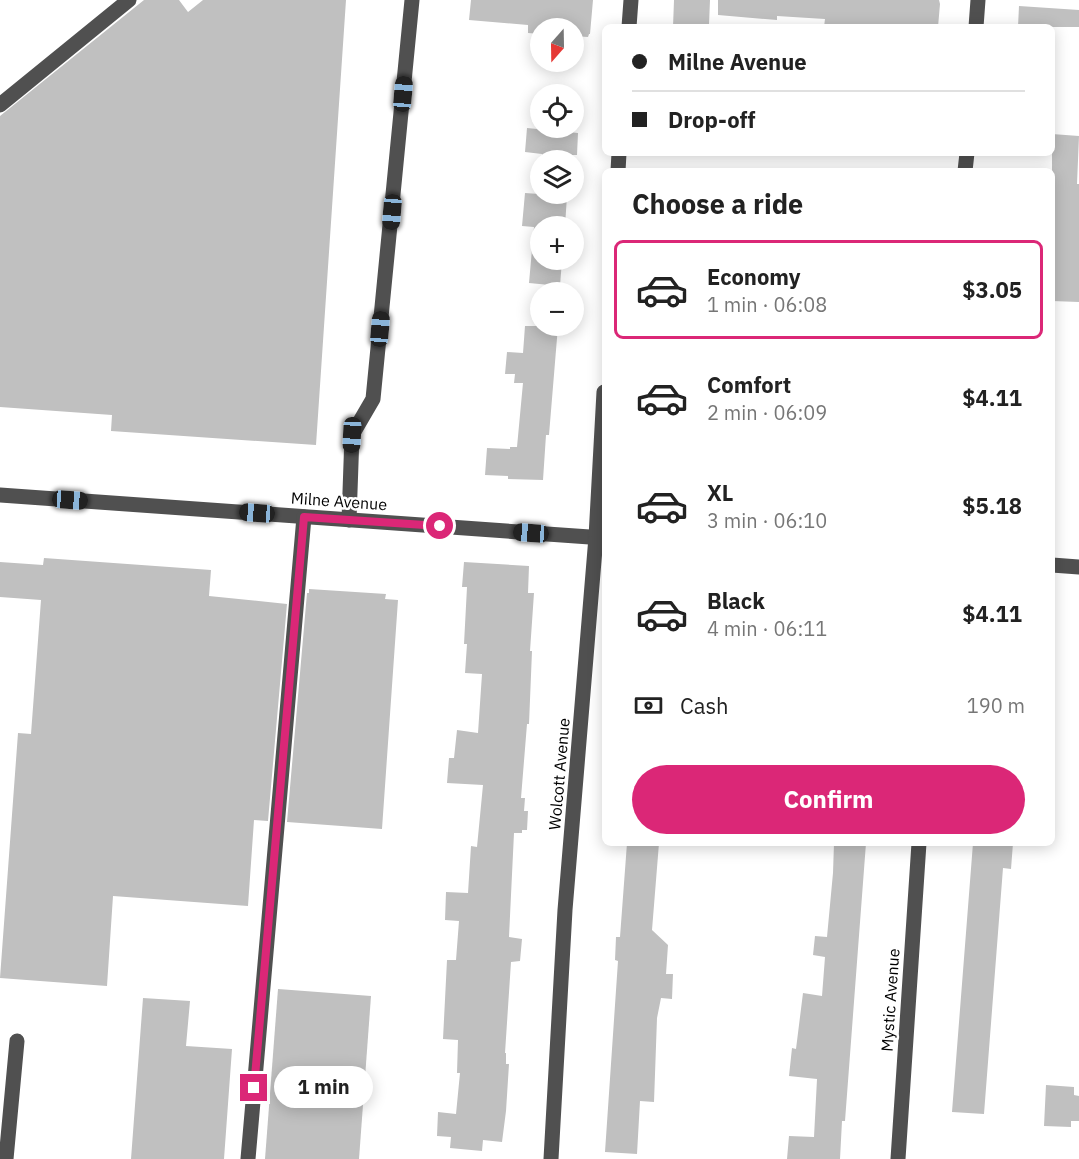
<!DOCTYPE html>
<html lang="en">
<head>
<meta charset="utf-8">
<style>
	body { margin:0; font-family:"IBM Plex Sans",sans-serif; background:#f2f2f2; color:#222; height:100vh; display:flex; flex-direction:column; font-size:22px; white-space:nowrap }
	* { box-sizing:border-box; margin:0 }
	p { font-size:20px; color:#767676 }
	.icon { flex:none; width:33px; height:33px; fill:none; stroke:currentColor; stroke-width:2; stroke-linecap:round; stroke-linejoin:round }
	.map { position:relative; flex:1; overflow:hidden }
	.side { position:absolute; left:602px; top:168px; width:453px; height:678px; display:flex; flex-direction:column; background:#fff; border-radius:9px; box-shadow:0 3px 15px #0003 }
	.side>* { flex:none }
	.top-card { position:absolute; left:602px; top:24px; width:453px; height:132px; border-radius:9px; box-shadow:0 3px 15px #0003; display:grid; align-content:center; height:132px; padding:0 30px; background:#fff }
	.needle { width:39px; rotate:200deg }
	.controls { position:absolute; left:530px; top:18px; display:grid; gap:12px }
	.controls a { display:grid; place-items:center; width:54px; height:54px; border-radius:50%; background:#fff; box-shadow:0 3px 15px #0003; font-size:30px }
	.end { position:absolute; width:27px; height:27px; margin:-14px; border:8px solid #db2777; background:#fff; box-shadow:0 0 0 3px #fff }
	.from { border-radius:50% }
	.bubble { position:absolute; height:42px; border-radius:21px; background:#fff; box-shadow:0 3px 15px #0003; font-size:20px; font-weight:800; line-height:42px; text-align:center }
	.car { position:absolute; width:18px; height:36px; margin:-18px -9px; border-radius:8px; box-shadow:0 0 4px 2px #0007; background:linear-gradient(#222 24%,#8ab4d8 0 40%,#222 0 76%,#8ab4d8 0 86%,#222 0) }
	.top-card b { display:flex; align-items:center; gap:21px; height:57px; font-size:22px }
	.top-card b+b { border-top:2px solid #e0e0e0 }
	.top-card i { width:15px; height:15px; background:#222 }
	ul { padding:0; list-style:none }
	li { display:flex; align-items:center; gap:18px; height:99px; margin:0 12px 9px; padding:0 18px; border:3px solid transparent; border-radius:9px }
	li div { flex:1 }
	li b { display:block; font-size:22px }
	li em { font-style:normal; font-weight:800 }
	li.current { border-color:#db2777 }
	li>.icon { width:54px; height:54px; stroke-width:1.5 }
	h2 { padding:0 30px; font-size:27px; line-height:72px }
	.pay { display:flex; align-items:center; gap:15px; height:66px; padding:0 30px; font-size:22px }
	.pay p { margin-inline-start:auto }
	.cta { display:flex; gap:12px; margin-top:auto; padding:12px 30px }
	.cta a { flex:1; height:69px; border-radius:36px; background:#db2777; color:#fff; font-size:24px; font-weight:800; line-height:69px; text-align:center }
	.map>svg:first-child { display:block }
</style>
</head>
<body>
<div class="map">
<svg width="1079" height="1159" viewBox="0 0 1079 1159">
	<rect width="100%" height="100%" fill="#fff"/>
	<g fill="#c0c0c0">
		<path d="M 144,0 L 179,0 L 188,12 L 203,0 L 346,0 L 316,445 L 111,431 L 112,415 L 0,407 L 0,116 Z"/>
		<path d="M 471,0 L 593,0 L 590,34 L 589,34 L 588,37 L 573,36 L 573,28 L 540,28 L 540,34 L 528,33 L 528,25 L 469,20 Z"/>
		<path d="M 674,0 L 710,0 L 709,25 L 704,25 L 704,27 L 673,27 Z"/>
		<path d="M 718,0 L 939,0 L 940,4 L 938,27 L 824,27 L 825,19 L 777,16 L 777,20 L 718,15 Z"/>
		<path d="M 1019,6 L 1079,10 L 1079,27 L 1018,27 Z"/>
		<path d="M 527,128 L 578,133 L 577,155 L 569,155 L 569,160 L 542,160 L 542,154 L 525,152 Z"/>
		<path d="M 1052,134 L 1079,136 L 1077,184 L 1079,184 L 1079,302 L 1052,301 Z"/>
		<path d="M 540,184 L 540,194 L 566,194 L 567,196 L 565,226 L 540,226 L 540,260 L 562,260 L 560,286 L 529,283 L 534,227 L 522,226 L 525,193 L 539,194 Z"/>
		<path d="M 525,326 L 558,326 L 549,435 L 546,435 L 543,480 L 508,479 L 508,476 L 485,475 L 487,448 L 510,449 L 510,447 L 517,447 L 523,383 L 514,383 L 515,374 L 505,374 L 507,352 L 523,353 Z"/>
		<path d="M 44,558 L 211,570 L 209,596 L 287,604 L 268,821 L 254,820 L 248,906 L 113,896 L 107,986 L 0,978 L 18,733 L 31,734 L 41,600 L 0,597 L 0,562 L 43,565 Z"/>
		<path d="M 464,562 L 529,566 L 528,593 L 534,593 L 530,651 L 532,651 L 529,724 L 527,724 L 521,798 L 525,798 L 524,811 L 528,811 L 527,830 L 522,830 L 522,833 L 514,833 L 511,895 L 509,937 L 522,939 L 520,961 L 511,962 L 505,1053 L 506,1053 L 506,1064 L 509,1064 L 506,1111 L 502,1142 L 483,1140 L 482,1151 L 450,1148 L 451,1137 L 437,1136 L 438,1112 L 456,1114 L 460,1073 L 457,1073 L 458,1040 L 443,1039 L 447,960 L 456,960 L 459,921 L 445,920 L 446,892 L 468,893 L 471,846 L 477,847 L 483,785 L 447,783 L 449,758 L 454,758 L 457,730 L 478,733 L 482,674 L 465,673 L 467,644 L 464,644 L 467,587 L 462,587 Z"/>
		<path d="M 309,589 L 386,594 L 385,599 L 398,600 L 382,829 L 287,822 L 307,593 L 309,593 Z"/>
		<path d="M 627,843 L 659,843 L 652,930 L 668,945 L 666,974 L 673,974 L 672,999 L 661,998 L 657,1018 L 654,1102 L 640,1101 L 637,1154 L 605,1152 L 618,961 L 615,960 L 616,937 L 620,937 Z"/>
		<path d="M 834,843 L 866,843 L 845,1121 L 842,1121 L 840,1159 L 787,1159 L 789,1136 L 814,1137 L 817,1079 L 789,1076 L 792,1048 L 796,1049 L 803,993 L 822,996 L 825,957 L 813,955 L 815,936 L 827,937 L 833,873 Z"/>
		<path d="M 973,843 L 1013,843 L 1011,869 L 1003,868 L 984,1114 L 952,1112 Z"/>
		<path d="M 278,989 L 371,996 L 359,1159 L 265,1159 Z"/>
		<path d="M 143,998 L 190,1001 L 186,1046 L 232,1049 L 224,1159 L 131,1159 Z"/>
		<path d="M 1046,1085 L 1074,1087 L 1074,1095 L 1079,1096 L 1079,1121 L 1071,1121 L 1071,1127 L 1044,1126 Z"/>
	</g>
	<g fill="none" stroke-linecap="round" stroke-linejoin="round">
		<g stroke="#505050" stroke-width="15">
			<path d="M 629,27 L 631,0"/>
			<path d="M 976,27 L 978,0"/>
			<path d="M 0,105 L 129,0"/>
			<path d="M 618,171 L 619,153"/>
			<path d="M 965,171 L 967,153"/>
			<path d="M 0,495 L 604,538"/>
			<path d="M 349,520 L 352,435 L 373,399 L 412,0"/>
			<path d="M 1052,565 L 1079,567"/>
			<path d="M 6,1159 L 17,1041"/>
			<path d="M 248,1159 L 304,517"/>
			<path d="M 551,1159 L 565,910 L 596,537 L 604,392"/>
			<path d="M 898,1159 L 919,843"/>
		</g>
	</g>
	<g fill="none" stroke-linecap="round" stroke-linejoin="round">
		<path stroke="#db2777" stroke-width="8" d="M 254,1088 L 304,517 L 440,526"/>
	</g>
	<g text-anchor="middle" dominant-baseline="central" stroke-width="5" stroke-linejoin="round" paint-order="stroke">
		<g font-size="16" fill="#000" stroke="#fff">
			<text transform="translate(339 501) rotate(4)">Milne Avenue</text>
			<text transform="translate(559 774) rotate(-85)">Wolcott Avenue</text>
			<text transform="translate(890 1000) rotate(-86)">Mystic Avenue</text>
		</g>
	</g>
</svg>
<div class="controls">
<a><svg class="needle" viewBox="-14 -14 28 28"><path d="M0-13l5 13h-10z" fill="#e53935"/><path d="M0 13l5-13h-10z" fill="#767676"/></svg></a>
<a><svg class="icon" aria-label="locate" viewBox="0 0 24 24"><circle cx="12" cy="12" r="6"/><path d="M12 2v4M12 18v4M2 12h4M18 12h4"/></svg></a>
<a><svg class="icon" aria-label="layers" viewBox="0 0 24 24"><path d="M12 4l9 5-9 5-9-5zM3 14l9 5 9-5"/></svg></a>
<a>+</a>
<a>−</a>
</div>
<i class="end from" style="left:440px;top:526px"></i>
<i class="end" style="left:254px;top:1088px"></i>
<div class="bubble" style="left:274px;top:1066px;width:99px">1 min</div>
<i class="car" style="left:403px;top:94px;rotate:5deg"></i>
<i class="car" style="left:392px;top:212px;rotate:185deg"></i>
<i class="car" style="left:380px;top:329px;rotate:5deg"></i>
<i class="car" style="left:352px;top:435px;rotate:183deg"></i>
<i class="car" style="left:70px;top:500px;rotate:94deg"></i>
<i class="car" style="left:257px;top:513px;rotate:274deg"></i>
<i class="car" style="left:531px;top:533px;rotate:274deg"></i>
<div class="top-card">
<b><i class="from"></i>Milne Avenue</b>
<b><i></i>Drop-off</b>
</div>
<section class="side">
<h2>Choose a ride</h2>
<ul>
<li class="current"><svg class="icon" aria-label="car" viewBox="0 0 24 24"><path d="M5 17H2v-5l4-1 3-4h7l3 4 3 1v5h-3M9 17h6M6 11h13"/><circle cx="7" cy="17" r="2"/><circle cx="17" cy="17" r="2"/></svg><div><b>Economy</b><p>1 min · 06:08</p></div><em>$3.05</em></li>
<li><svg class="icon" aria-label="car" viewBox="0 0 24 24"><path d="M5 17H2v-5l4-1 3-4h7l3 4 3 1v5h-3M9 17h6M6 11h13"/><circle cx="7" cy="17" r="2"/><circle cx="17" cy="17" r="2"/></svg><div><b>Comfort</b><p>2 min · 06:09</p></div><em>$4.11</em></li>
<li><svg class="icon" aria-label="car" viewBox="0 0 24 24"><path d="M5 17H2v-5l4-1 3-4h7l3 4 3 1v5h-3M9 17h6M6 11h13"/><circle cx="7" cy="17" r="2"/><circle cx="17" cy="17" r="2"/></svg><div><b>XL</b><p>3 min · 06:10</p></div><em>$5.18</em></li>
<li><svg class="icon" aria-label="car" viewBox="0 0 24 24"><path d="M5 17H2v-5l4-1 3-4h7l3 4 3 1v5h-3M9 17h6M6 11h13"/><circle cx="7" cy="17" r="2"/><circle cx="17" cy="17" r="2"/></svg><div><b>Black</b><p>4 min · 06:11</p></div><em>$4.11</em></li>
</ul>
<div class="pay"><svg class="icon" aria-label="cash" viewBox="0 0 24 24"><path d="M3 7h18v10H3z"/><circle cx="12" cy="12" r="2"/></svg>Cash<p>190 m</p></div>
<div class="cta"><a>Confirm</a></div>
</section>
</div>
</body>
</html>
